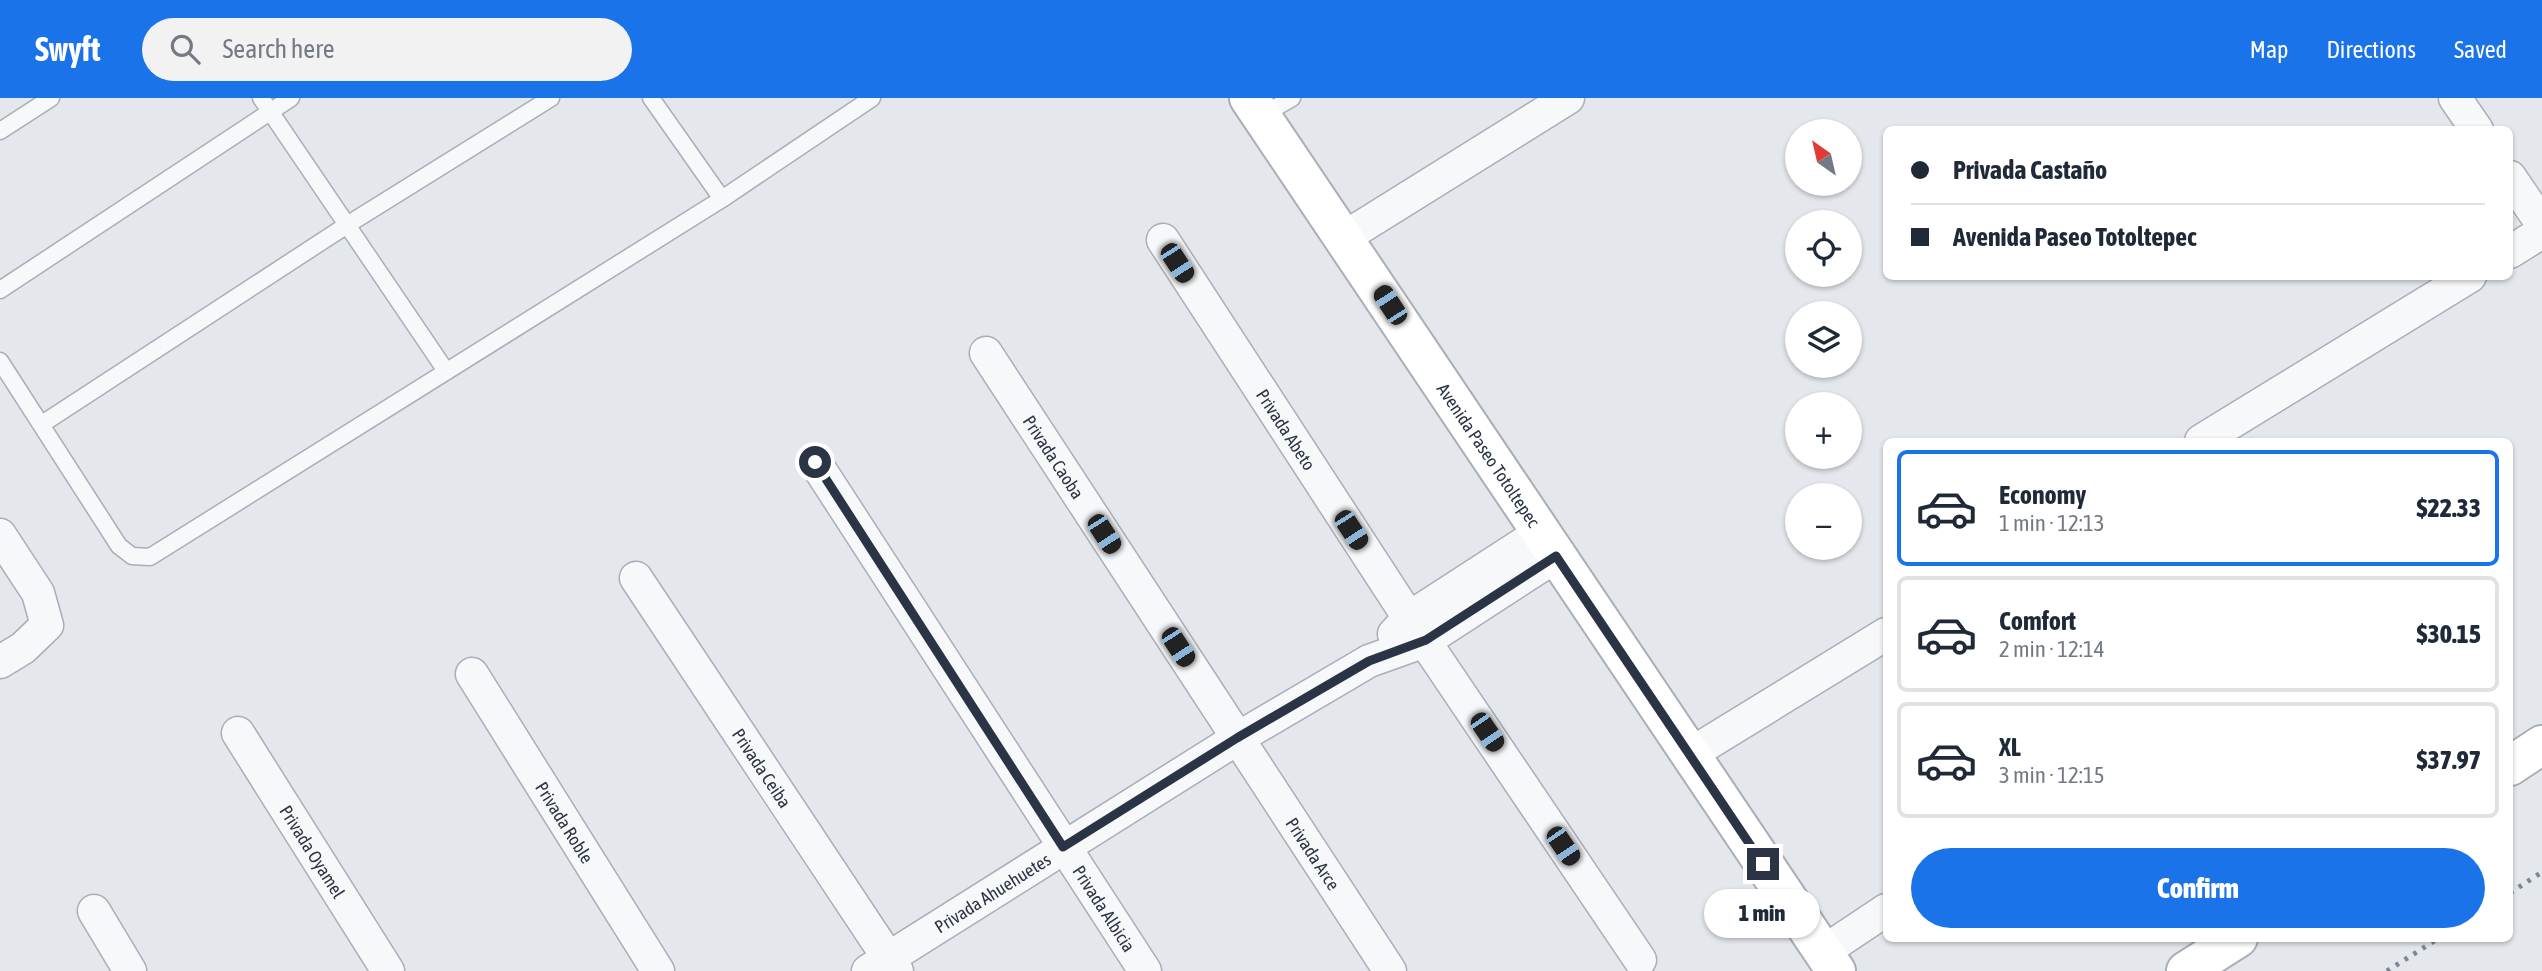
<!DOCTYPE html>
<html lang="en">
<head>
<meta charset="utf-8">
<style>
	body { margin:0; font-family:"Asap Condensed",sans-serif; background:#f2f2f3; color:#1f2937; height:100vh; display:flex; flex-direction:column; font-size:26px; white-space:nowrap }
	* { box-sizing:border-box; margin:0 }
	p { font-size:23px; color:#747a83 }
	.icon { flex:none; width:38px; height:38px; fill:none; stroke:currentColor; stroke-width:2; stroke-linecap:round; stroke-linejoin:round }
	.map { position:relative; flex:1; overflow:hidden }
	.sheet { position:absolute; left:1883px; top:340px; width:630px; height:504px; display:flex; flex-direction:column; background:#fff; border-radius:10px; box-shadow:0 2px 5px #0004 }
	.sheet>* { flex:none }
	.banner { position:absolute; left:1883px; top:28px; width:630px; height:154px; border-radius:10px; box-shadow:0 2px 5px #0004; display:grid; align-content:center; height:154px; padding:0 28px; background:#fff }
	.needle { width:46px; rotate:326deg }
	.controls { position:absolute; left:1785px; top:21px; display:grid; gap:14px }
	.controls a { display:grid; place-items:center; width:77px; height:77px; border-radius:50%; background:#fff; box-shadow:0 2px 5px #0004; font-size:35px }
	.end { position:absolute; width:32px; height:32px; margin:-16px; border:9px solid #2b3445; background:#fff; box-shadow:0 0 0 4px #fff }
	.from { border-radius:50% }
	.bubble { position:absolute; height:49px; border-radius:24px; background:#fff; box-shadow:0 2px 5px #0004; font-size:23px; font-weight:800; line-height:49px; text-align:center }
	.car { position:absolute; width:21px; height:42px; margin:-21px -10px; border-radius:9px; box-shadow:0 0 5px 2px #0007; background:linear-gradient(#222 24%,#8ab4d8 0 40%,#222 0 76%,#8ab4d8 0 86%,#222 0) }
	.banner b { display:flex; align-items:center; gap:24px; height:66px; font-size:26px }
	.banner b+b { border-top:2px solid #e0e1e3 }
	.banner i { width:18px; height:18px; background:#1f2937 }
	ul { padding:12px 0 0; list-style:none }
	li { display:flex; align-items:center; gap:21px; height:116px; margin:0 14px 10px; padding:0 14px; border:4px solid #e0e1e3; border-radius:10px }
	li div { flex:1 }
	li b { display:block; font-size:26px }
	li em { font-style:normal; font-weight:800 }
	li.active { border-color:#1a73e8 }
	li>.icon { width:63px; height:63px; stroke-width:1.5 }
	.button { display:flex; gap:14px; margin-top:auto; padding:14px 28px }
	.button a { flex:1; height:80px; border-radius:42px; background:#1a73e8; color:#fff; font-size:28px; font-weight:800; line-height:80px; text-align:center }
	header { display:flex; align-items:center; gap:42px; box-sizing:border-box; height:98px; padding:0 35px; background:#1a73e8; color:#fff }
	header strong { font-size:33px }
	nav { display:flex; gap:38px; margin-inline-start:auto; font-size:24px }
	.search { width:490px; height:63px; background:#f2f2f3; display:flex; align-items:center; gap:18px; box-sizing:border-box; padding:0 24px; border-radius:38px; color:#747a83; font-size:26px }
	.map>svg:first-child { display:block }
</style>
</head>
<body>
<header>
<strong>Swyft</strong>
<div class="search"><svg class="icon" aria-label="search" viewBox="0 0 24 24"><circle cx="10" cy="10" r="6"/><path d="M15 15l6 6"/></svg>Search here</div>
<nav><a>Map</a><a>Directions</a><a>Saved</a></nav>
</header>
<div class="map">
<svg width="2542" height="873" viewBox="0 0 2542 873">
	<rect width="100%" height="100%" fill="#e4e7ec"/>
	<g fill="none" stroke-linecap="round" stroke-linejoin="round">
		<g stroke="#a9aeb7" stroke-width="19">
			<g id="service">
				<path d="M 261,0 L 446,273"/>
				<path d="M 651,0 L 722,101"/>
				<path d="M 1261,18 L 1292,0"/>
				<path d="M 0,33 L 51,0"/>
				<path d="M 0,192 L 291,0"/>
				<path d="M 0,263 L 119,448 L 132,458 L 150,459 L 722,101 L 872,0"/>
				<path d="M 42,326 L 347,127 L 551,0"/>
			</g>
		</g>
		<g stroke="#a9aeb7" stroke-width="35">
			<g id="minor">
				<path d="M 2455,0 L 2477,32"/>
				<path d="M 2510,79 L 2542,126"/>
				<path d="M 1345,139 L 1568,0"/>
				<path id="s1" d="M 1163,142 L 1409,520 L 1640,862"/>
				<path d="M 2510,154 L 2542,134"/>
				<path id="s2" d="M 986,255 L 1390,873"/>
				<path d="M 2201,343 L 2470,178"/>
				<path id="s3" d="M 815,364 L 1145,873"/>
				<path d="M 0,437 L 38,495 L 47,527 L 23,550 L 0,564"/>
				<path id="s4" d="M 636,480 L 897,873"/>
				<path d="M 1394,536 L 1409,520 L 1540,435"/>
				<path id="s5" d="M 472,576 L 658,873"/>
				<path id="s6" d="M 238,635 L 388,873"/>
				<path d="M 1689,657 L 1886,536"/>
				<path d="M 94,813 L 130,873"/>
				<path d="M 1823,854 L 1886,812"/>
				<path id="s7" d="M 868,873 L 1238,640 L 1369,563 L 1425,543 L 1556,458"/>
			</g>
		</g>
		<g stroke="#a9aeb7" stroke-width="42">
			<g id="secondary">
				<path id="s8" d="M 1249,0 L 1836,873"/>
				<path d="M 2510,668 L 2542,647"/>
				<path d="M 2186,873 L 2238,840"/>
			</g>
		</g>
		<use href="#service" stroke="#f7f8fa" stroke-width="16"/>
		<use href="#minor" stroke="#f7f8fa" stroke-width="32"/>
		<use href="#secondary" stroke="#fff" stroke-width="38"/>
		<g stroke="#7d8696" stroke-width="5" stroke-dasharray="3.5 7" stroke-linecap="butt">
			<path d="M 2510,795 L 2542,774"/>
			<path d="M 2387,873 L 2439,840"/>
		</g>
	</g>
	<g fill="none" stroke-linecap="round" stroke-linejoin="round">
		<path stroke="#2b3445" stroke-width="9" d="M 815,364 L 1063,749 L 1237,640 L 1369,563 L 1426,542 L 1556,458 L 1763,766"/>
	</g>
	<g text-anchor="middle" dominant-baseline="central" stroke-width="6" stroke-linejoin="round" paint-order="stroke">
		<g font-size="18" fill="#2b3445" stroke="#f4f6f9">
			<text stroke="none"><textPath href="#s1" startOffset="226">Privada Abeto</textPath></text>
			<text stroke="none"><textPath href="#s8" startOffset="430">Avenida Paseo Totoltepec</textPath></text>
			<text stroke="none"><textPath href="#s2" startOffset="124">Privada Caoba</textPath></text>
			<text stroke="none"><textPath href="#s4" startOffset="228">Privada Ceiba</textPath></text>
			<text stroke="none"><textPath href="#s5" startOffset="175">Privada Roble</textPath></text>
			<text stroke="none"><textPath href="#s6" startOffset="140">Privada Oyamel</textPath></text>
			<text stroke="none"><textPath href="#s2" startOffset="598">Privada Arce</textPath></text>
			<text stroke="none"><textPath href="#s7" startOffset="147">Privada Ahuehuetes</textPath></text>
			<text stroke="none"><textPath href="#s3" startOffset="532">Privada Albicia</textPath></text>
		</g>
	</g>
</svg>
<div class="controls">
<a><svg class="needle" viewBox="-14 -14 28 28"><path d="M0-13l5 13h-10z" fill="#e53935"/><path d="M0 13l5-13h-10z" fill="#747a83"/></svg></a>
<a><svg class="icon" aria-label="locate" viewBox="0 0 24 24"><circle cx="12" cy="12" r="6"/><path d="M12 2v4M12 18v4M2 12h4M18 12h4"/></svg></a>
<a><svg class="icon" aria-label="layers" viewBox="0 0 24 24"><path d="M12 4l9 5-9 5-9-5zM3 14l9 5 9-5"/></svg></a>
<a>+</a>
<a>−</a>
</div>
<i class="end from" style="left:815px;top:364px"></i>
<i class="end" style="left:1763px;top:766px"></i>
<div class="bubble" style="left:1704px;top:791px;width:116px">1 min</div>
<i class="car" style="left:1177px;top:165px;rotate:147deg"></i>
<i class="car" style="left:1390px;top:207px;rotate:327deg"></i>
<i class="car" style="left:1351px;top:432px;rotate:147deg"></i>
<i class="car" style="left:1104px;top:436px;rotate:147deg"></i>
<i class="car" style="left:1178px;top:549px;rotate:147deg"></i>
<i class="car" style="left:1487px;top:634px;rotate:146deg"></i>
<i class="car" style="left:1563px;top:748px;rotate:146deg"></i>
<div class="banner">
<b><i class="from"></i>Privada Castaño</b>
<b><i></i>Avenida Paseo Totoltepec</b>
</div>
<section class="sheet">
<ul>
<li class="active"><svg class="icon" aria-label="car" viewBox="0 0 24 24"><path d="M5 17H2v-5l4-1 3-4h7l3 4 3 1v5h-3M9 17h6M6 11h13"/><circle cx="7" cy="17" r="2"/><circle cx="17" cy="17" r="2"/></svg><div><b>Economy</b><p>1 min · 12:13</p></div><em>$22.33</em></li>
<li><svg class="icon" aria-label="car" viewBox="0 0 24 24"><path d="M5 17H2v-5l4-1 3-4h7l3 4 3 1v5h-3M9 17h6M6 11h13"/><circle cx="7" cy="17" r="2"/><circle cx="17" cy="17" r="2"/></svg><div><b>Comfort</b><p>2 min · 12:14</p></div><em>$30.15</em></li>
<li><svg class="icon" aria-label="car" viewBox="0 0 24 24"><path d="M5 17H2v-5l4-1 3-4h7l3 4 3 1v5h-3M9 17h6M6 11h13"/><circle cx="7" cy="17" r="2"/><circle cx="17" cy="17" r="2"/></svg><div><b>XL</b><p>3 min · 12:15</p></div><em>$37.97</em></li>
</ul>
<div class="button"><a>Confirm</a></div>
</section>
</div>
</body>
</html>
